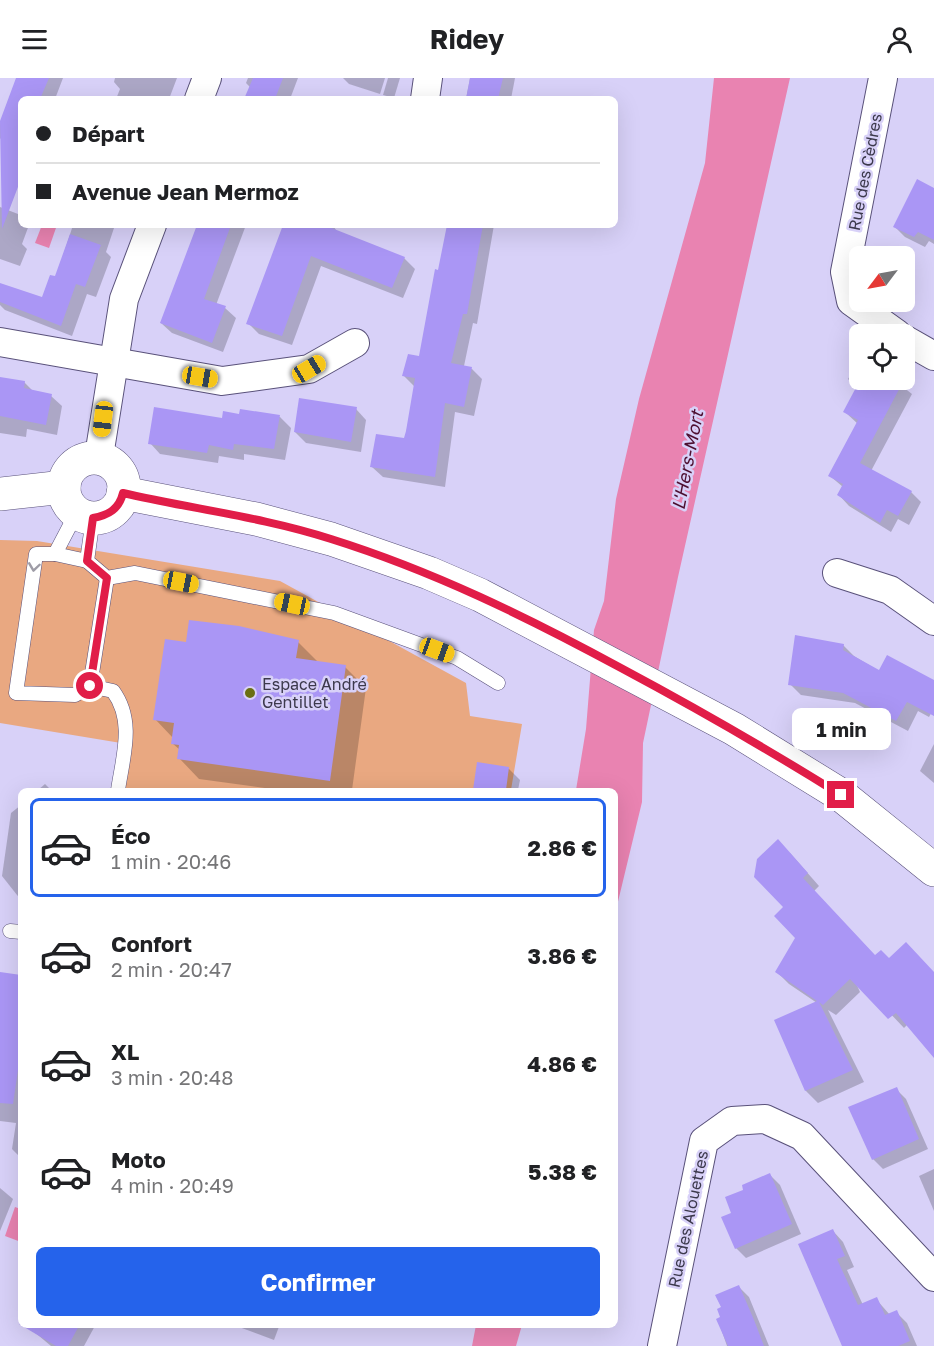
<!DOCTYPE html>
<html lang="fr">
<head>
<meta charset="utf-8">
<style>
	body { margin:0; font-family:"Golos Text",sans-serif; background:#f2f2f2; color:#202124; height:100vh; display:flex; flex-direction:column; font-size:22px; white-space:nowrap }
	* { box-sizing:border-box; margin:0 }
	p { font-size:20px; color:#757577 }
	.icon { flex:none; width:33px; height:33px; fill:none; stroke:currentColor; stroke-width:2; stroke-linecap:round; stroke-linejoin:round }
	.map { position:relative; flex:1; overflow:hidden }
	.drawer { position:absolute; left:18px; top:710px; width:600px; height:540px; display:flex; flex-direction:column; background:#fff; border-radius:9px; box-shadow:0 6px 24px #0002 }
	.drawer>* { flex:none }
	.top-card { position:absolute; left:18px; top:18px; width:600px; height:132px; border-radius:9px; box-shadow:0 6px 24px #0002; display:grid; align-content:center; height:132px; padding:0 18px; background:#fff }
	.needle { width:39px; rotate:238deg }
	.tools { position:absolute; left:849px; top:168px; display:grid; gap:12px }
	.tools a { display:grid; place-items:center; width:66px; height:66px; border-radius:9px; background:#fff; box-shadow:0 6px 24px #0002; font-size:30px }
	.end { position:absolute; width:27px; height:27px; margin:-14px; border:8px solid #e11d48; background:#fff; box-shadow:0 0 0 3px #fff }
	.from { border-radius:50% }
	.bubble { position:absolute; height:42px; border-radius:9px; background:#fff; box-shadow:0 6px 24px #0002; font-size:20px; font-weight:700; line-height:42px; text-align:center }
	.car { position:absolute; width:18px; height:36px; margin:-18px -9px; border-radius:8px; box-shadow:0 0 4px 2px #0007; background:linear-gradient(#f5c518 24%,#345 0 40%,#f5c518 0 76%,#345 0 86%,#f5c518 0) }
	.top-card b { display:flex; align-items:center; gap:21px; height:57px; font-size:22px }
	.top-card b+b { border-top:2px solid #e0e0e0 }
	.top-card i { width:15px; height:15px; background:#202124 }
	ul { padding:10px 0 0; list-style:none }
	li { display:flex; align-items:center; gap:18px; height:99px; margin:0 12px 9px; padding:0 6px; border:3px solid transparent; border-radius:9px }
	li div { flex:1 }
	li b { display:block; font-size:22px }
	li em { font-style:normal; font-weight:700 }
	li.selected { border-color:#2563eb }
	li>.icon { width:54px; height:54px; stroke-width:1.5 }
	.action { display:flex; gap:12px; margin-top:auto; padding:12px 18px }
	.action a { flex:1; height:69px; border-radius:9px; background:#2563eb; color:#fff; font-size:24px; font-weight:700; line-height:69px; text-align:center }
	header { display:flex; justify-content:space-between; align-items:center; height:78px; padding:0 18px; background:#fff; font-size:27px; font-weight:700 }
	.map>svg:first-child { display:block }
</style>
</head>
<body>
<header><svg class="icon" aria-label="menu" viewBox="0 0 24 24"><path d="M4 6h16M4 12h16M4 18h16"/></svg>Ridey<svg class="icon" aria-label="person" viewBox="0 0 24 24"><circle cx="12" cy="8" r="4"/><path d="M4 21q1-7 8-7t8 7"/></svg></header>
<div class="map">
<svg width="934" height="1268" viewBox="0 0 934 1268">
	<rect width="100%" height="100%" fill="#d8d1f8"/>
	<path fill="#e9a881" d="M 0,462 L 37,463 L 280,503 L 466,605 L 470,638 L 522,646 L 511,712 L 121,712 L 127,666 L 0,645 Z"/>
	<g fill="#e983b1">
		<path d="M 714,0 L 790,0 L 678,499 L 643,665 L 642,724 L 615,836 L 615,712 L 576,712 L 586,651 L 594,552 L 604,523 L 616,421 L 639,321 L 705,85 Z"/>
		<path d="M 42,147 L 57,147 L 49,170 L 35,165 Z"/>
		<path d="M 15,1129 L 21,1131 L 21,1164 L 5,1158 Z"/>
		<path d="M 476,1247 L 476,1246 L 522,1247 L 516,1268 L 472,1268 Z"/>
	</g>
	<g fill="#0003">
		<path d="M 18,0 L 63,0 L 55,21 L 21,21 L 21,72 L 7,67 L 0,60 L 0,47 Z"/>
		<path d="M 115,0 L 177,0 L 169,21 L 116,21 L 120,11 L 114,4 Z"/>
		<path d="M 248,0 L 298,0 L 290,21 L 247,21 L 251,10 L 246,5 Z"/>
		<path d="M 343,0 L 385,0 L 380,16 L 349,6 Z"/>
		<path d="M 388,0 L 400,0 L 394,20 L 383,17 Z"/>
		<path d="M 470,0 L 515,0 L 511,21 L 466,21 Z"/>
		<path d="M 0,129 L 18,136 L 21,147 L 29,147 L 22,166 L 27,171 L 20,188 L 0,181 Z"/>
		<path d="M 934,131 L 934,166 L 929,163 L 925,169 L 905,159 L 894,148 Z"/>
		<path d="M 73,147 L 115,147 L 106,174 L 111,179 L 96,219 L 87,216 L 72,258 L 5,232 L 0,227 L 0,207 L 43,221 L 56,200 Z"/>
		<path d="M 193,147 L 246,147 L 216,227 L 225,230 L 236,240 L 223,274 L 172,255 L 161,245 L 197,151 Z"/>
		<path d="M 285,147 L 333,147 L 337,154 L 404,180 L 415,191 L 403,220 L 321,188 L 292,267 L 259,256 L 248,245 Z"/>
		<path d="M 449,147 L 494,147 L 477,246 L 473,245 L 464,288 L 472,291 L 482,301 L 474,338 L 455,334 L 445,409 L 383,399 L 372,389 L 405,361 L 415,309 L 404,298 L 420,280 Z"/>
		<path d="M 859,282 L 860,302 L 894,302 L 912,316 L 871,393 L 911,414 L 921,424 L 909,447 L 898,441 L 891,454 L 849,428 L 839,417 L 843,409 L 830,398 L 858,346 L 845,334 L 857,310 L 848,301 Z"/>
		<path d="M 0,300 L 24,304 L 34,314 L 51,318 L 62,328 L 57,357 L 27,351 L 26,359 L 0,355 Z"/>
		<path d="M 356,331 L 366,342 L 361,374 L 306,365 L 295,354 Z"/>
		<path d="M 241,332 L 280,339 L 291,350 L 285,382 L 244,376 L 244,382 L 219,378 L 218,385 L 160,376 L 150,365 L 240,338 Z"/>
		<path d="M 298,564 L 319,585 L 345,589 L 366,610 L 352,712 L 279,712 L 199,701 L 179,680 L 180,672 L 172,665 L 173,660 L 155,641 L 187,566 Z"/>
		<path d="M 843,567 L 854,578 L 880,594 L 934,604 L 934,630 L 929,639 L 918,633 L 908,653 L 855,625 L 801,617 L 790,606 Z"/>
		<path d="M 934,666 L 934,705 L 920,693 Z"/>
		<path d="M 478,686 L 509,691 L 520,702 L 518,712 L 475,712 Z"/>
		<path d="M 45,706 L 51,712 L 38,712 Z"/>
		<path d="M 21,727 L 21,822 L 2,798 L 11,735 Z"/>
		<path d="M 790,775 L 819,808 L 814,813 L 876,879 L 934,897 L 934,978 L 908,946 L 904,950 L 851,894 L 860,914 L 836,937 L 828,932 L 864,1004 L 818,1025 L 806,1013 L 776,943 L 817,925 L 789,906 L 777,894 L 797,860 L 785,829 Z"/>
		<path d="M 0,895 L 21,899 L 21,1080 L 12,1071 L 16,1045 L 0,1043 Z"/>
		<path d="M 896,1011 L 906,1021 L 928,1071 L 883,1091 L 873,1081 Z"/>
		<path d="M 934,1091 L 934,1133 L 919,1098 Z"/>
		<path d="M 770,1097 L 780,1107 L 801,1156 L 746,1180 L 736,1170 L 733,1136 L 745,1112 Z"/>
		<path d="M 0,1110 L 13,1121 L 0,1153 Z"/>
		<path d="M 833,1153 L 843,1164 L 854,1189 L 847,1192 L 863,1227 L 876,1221 L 890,1237 L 896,1234 L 907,1245 L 917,1268 L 844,1268 Z"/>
		<path d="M 739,1209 L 749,1219 L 769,1268 L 727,1268 L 718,1242 L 722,1240 Z"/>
		<path d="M 35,1246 L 96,1246 L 84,1268 L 51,1268 L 32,1252 Z"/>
		<path d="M 231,1246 L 280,1246 L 274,1262 Z"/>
	</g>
	<g fill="#aa96f5">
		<path d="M 16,0 L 49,0 L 40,21 L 21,21 L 21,101 L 2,151 L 0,43 Z"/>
		<path d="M 253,0 L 283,0 L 275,21 L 244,21 Z"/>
		<path d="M 470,0 L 503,0 L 498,21 L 466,21 Z"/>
		<path d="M 917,101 L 934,110 L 934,162 L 918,154 L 914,159 L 893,149 Z"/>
		<path d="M 197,147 L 231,147 L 204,221 L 226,228 L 212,265 L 160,245 Z"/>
		<path d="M 283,147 L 324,147 L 405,179 L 392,210 L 311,178 L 282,258 L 246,246 Z"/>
		<path d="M 447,147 L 483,147 L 467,236 L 463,236 L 451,285 L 472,289 L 464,329 L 445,325 L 435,399 L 370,389 L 376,356 L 404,360 L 406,353 L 415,300 L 402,298 L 408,276 L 419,278 L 435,191 L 438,192 Z"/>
		<path d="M 70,156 L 101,167 L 85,209 L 76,206 L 61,248 L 0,224 L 0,205 L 42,219 L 50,197 L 55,198 Z"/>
		<path d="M 0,299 L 25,303 L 24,310 L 52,316 L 46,347 L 0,338 Z"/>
		<path d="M 860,302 L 904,302 L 860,385 L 912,413 L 898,438 L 887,432 L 880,445 L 837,417 L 843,406 L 828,398 L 858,342 L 843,334 Z"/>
		<path d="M 299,320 L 357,329 L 351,364 L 294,354 Z"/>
		<path d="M 154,329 L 222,340 L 223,333 L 239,336 L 240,331 L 280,337 L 274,371 L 234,366 L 233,372 L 209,367 L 207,375 L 148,366 Z"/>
		<path d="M 189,542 L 239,548 L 299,562 L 296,580 L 346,587 L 330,703 L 177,681 L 179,667 L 171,666 L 174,645 L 153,642 L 165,561 L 186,564 Z"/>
		<path d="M 795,557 L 844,566 L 843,572 L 879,592 L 887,577 L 934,602 L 934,638 L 907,624 L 896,643 L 843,615 L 788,607 Z"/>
		<path d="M 477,684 L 509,689 L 506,712 L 473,712 Z"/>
		<path d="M 778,761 L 808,795 L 803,800 L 875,877 L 881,872 L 889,880 L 906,864 L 934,894 L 934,980 L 896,935 L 888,941 L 850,901 L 823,927 L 819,924 L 853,992 L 805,1013 L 774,942 L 817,923 L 775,894 L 795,860 L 774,838 L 783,829 L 754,799 L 757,781 Z"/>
		<path d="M 0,894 L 21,897 L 21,971 L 13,1026 L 0,1025 Z"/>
		<path d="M 897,1009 L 919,1061 L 872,1082 L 848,1029 Z"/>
		<path d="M 770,1095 L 792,1146 L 735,1171 L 721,1139 L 731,1135 L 725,1119 L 743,1112 L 742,1107 Z"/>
		<path d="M 833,1151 L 845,1178 L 837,1181 L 858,1227 L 877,1219 L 885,1237 L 897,1232 L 910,1263 L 898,1268 L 842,1268 L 798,1166 Z"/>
		<path d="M 739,1207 L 754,1242 L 764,1268 L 728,1268 L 716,1241 L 720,1239 L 717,1231 L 721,1229 L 715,1217 Z"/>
		<path d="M 19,1246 L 80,1246 L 68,1268 L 56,1268 Z"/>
	</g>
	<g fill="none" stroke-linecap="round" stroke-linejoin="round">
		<g stroke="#59517a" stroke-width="15">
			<g id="lane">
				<path d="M 77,434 L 55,476 L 36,476 L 16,615 L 75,617 L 90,608 L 107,500"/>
				<path d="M 93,440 L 87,483 L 107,500 L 135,495 L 334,535 L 457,580 L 498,605"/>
				<path d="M 55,476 L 87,483"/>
				<path d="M 90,608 L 113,613 C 135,643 123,678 118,712"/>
				<path d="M 10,853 L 21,854"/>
			</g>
		</g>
		<g stroke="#59517a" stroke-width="30">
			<g id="street">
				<path d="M 883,0 L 845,194 L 851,223 L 897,256"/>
				<path d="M 199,21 L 207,0"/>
				<path d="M 425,21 L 428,0"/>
				<path d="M 904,261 L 934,278"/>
				<path d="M 0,264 L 222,303 L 309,291 L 355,265"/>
				<path d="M 99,378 L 124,221 L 152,147"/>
				<path d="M 837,495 L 890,512 L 934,543"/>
				<path d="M 662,1268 L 704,1063 L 732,1043 L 765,1041 L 802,1058 L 934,1199"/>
			</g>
		</g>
		<g stroke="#59517a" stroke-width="34">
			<g id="secondary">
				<circle cx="94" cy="410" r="30"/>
				<path d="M 123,415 L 256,441 L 331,461 L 429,495 L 480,517 L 734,651 L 841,717 L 934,792"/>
				<path d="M 0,416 L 64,409"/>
			</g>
		</g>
		<use href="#lane" stroke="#fff" stroke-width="14"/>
		<use href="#street" stroke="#fff" stroke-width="28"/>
		<use href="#secondary" stroke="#fff" stroke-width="33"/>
	</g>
	<defs><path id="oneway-chevron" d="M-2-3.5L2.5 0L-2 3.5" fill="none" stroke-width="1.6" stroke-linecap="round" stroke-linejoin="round" transform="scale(1.5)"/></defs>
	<use stroke="#9e9ca6" href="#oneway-chevron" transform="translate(34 489) rotate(98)"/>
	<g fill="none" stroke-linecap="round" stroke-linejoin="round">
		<path stroke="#e11d48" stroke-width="8" d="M 90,608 L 107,500 L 87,483 L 93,440 C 109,437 119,431 123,415 C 192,431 263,439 331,461 C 433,493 527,539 621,590 C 696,630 769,672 841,717"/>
	</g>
	<circle fill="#6a6f13" stroke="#d8d1f8" stroke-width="2" cx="250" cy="615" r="6"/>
	<g text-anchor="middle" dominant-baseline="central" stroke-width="5" stroke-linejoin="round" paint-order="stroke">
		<g font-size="16" fill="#3c394c" stroke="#d8d1f8">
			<text transform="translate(865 94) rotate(-79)">Rue des Cèdres</text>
			<text transform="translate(688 1141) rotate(-78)">Rue des Alouettes</text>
		</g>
		<g font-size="16" fill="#3c394c" stroke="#d8d1f8" text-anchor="start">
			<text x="262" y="606">Espace André<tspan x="262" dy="18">Gentillet</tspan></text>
		</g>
		<g font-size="18" font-style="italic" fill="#4e0f30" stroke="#d8d1f8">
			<text transform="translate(687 382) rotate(-79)">L'Hers-Mort</text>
		</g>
	</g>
</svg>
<div class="tools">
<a><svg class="needle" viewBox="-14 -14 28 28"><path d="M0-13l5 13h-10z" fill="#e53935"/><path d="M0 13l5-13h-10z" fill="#757577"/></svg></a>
<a><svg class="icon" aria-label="locate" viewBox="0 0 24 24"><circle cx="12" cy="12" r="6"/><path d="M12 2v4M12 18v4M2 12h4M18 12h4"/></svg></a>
</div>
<i class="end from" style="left:90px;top:608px"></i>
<i class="end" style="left:841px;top:717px"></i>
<div class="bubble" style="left:792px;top:630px;width:99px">1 min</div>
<i class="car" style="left:309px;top:291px;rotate:59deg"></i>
<i class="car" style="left:200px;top:299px;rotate:100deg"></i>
<i class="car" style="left:103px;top:341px;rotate:187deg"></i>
<i class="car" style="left:181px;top:504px;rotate:101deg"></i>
<i class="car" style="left:292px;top:526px;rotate:282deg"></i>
<i class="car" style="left:437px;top:572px;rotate:110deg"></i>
<div class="top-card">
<b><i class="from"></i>Départ</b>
<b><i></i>Avenue Jean Mermoz</b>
</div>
<section class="drawer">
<ul>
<li class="selected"><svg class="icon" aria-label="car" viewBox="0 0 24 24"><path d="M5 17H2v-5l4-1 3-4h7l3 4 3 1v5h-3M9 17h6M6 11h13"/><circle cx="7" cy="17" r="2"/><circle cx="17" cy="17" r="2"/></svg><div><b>Éco</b><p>1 min · 20:46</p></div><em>2.86 €</em></li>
<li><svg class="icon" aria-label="car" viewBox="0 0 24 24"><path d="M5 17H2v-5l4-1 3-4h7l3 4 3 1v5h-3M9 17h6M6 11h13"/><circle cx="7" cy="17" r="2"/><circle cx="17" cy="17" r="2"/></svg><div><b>Confort</b><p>2 min · 20:47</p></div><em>3.86 €</em></li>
<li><svg class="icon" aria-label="car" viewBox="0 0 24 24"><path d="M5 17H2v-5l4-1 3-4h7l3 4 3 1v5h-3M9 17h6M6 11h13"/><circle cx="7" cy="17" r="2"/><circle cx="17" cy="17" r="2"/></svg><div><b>XL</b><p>3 min · 20:48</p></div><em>4.86 €</em></li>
<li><svg class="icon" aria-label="car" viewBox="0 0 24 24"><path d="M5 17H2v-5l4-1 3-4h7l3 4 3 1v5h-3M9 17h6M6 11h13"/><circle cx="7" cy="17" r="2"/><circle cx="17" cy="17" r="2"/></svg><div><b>Moto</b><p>4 min · 20:49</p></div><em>5.38 €</em></li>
</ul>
<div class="action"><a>Confirmer</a></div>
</section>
</div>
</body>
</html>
